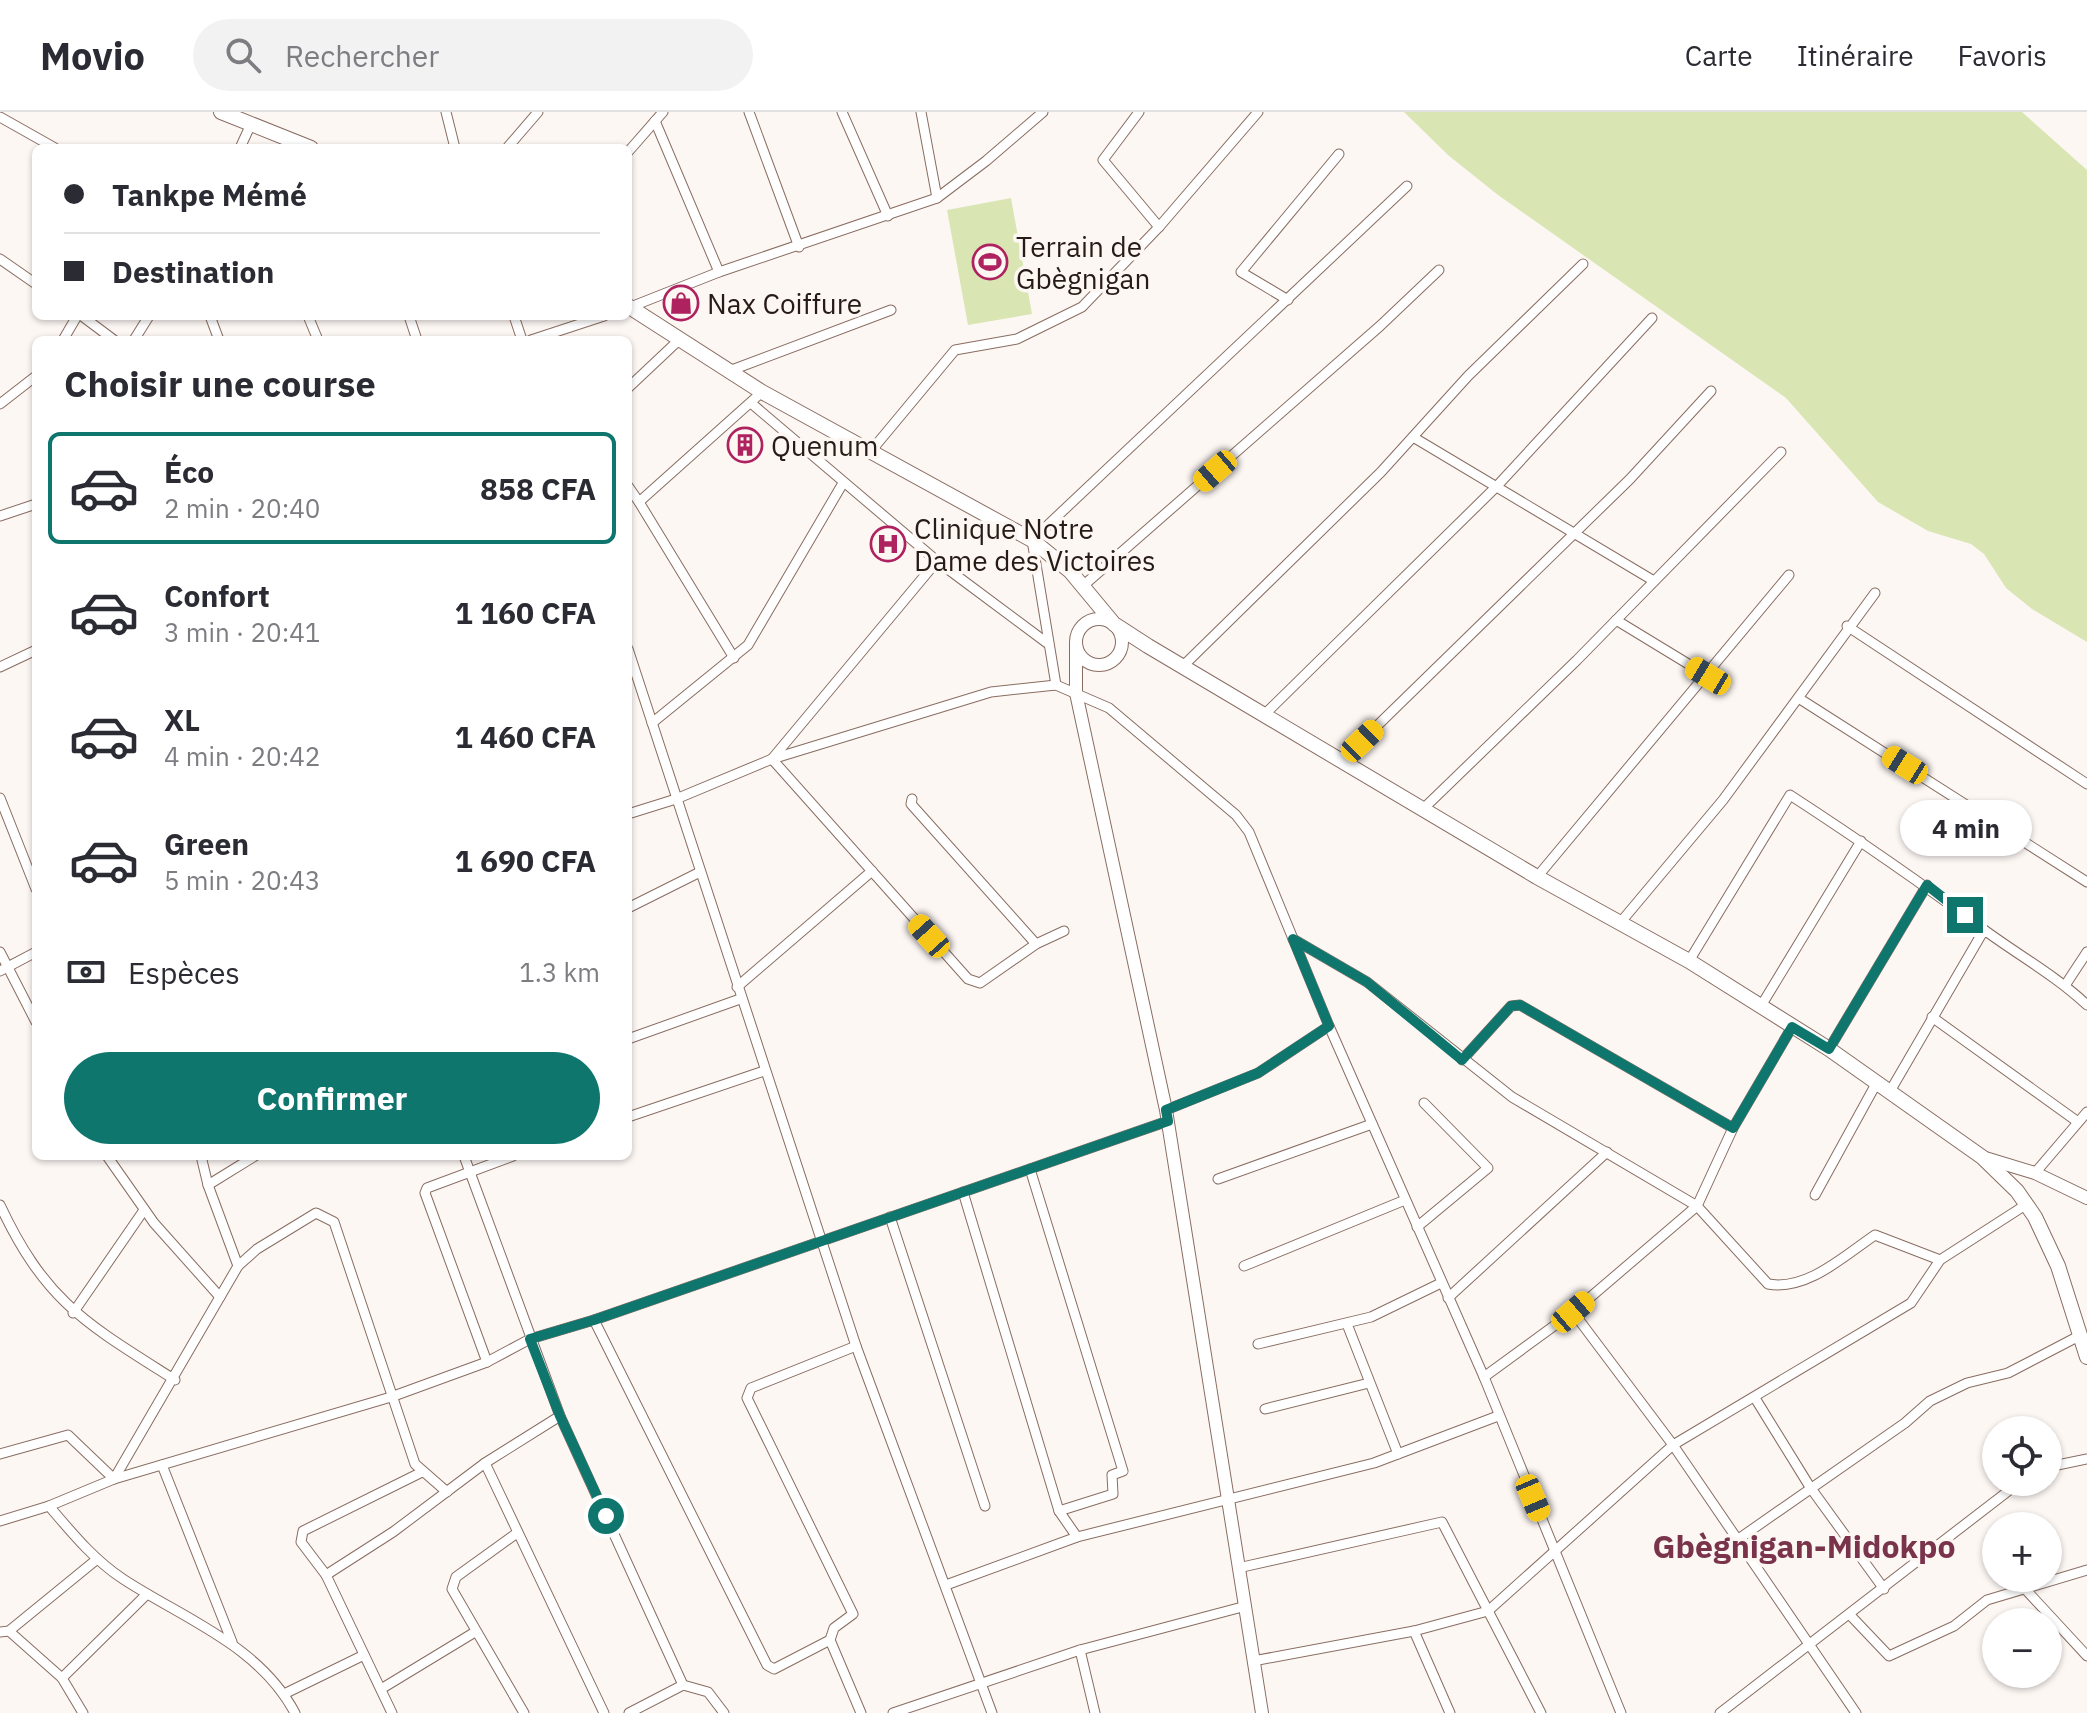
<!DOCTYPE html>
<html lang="fr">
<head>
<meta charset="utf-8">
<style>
	body { margin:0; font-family:"IBM Plex Sans",sans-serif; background:#f2f2f3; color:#2b2b33; height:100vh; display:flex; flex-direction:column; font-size:30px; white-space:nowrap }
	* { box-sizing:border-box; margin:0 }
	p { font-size:26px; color:#7c7c81 }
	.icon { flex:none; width:44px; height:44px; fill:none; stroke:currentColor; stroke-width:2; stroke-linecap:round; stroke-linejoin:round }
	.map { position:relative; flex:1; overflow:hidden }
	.panel { position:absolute; left:32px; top:224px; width:600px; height:824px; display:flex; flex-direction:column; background:#fff; border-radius:12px; box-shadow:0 2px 6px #0004 }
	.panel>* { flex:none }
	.top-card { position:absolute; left:32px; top:32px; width:600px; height:176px; border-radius:12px; box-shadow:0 2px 6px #0004; display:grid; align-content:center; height:176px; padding:0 32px; background:#fff }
	.tools { position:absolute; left:1982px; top:1304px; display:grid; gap:16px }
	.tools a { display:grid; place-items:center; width:80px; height:80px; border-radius:50%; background:#fff; box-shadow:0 2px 6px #0004; font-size:40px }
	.end { position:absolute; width:36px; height:36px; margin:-18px; border:10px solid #0f766e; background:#fff; box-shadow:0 0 0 4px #fff }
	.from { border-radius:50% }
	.bubble { position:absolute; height:56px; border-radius:28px; background:#fff; box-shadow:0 2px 6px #0004; font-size:26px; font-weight:700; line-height:56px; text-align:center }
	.car { position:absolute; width:24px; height:48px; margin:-24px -12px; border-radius:10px; box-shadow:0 0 6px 2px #0007; background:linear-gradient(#f5c518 24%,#345 0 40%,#f5c518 0 76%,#345 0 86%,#f5c518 0) }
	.top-card b { display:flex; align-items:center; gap:28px; height:76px; font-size:30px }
	.top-card b+b { border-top:2px solid #e1e1e2 }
	.top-card i { width:20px; height:20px; background:#2b2b33 }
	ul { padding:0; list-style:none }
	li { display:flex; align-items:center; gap:24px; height:112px; margin:0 16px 12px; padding:0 16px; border:4px solid transparent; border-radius:12px }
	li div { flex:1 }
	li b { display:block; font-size:30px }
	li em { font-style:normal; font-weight:700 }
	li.active { border-color:#0f766e }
	li>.icon { width:72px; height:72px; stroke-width:1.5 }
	h2 { padding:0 32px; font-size:36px; line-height:96px }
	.pay { display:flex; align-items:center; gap:20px; height:88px; padding:0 32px; font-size:30px }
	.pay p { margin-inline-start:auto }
	.action { display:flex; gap:16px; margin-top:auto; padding:16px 32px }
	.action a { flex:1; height:92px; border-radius:48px; background:#0f766e; color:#fff; font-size:32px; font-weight:700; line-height:92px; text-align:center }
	header { display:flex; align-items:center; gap:48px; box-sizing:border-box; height:112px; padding:0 40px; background:#fff; border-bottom:2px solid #e1e1e2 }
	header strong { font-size:38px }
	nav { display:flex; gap:44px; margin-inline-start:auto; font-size:28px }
	.search { width:560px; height:72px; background:#f2f2f3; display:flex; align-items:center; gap:20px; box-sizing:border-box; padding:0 28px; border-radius:44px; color:#7c7c81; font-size:30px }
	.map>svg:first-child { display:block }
</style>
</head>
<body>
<header>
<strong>Movio</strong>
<div class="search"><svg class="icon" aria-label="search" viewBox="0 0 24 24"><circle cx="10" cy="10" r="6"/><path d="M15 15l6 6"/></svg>Rechercher</div>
<nav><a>Carte</a><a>Itinéraire</a><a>Favoris</a></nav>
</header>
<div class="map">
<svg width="2087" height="1601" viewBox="0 0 2087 1601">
	<rect width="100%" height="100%" fill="#fdf7f4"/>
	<g fill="#d9e6b3">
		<path d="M 1404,0 L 2022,0 L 2087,58 L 2087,530 L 2032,497 L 2006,476 L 1984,442 L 1971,432 L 1928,419 L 1878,390 L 1786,286 L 1498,83 L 1448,43 Z"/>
		<path d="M 1011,86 L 1032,202 L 968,213 L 947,98 Z"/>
	</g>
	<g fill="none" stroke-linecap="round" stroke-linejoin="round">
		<g stroke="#896d61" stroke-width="11">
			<g id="minor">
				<path d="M 446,0 L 455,36"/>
				<path d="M 749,0 L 799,135"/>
				<path d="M 842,0 L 888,104"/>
				<path d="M 921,0 L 937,86"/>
				<path d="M 1139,0 L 1103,48 L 1159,115"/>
				<path d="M 0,5 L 55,36"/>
				<path d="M 655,9 L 719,160"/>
				<path d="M 240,36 L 251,12"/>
				<path d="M 507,36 L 538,0"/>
				<path d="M 628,40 L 663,0"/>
				<path d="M 0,147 L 36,172"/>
				<path d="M 1288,188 L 1241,160 L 1339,42"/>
				<path d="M 628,196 L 719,160 L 937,86 L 986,49 L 1043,0"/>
				<path d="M 82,204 L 114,228"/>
				<path d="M 210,204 L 219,228"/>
				<path d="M 308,204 L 318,228"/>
				<path d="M 409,204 L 417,228"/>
				<path d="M 514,204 L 522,228"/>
				<path d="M 63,228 L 77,204"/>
				<path d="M 134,228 L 149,204"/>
				<path d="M 531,228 L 604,204"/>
				<path d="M 729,259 L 891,198"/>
				<path d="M 628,276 L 680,227"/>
				<path d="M 751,291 L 937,449 L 1047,531"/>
				<path d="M 0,292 L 36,264"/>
				<path d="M 1413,325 L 1654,469"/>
				<path d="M 862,333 L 876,333 L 955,238 L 1017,227 L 1082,195 L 1159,115 L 1258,0"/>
				<path d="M 628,374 L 639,390 L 762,280"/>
				<path d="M 639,390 L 734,546"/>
				<path d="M 0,404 L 36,392"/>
				<path d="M 937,449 L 772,647 L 968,867 L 980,871 L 1036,832 L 1064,819"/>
				<path d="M 1084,473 L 1380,214 L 1439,158"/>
				<path d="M 1616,508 L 1708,564"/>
				<path d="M 1847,514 L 2087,672"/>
				<path d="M 628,537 L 856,1234 L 992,1601"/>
				<path d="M 0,555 L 36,538"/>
				<path d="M 1182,555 L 1381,360 L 1468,264 L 1583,152"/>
				<path d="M 1056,573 L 1032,428 L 1407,74"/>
				<path d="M 1800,587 L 2087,770"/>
				<path d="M 1263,604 L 1497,374 L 1652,206"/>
				<path d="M 652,611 L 748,533 L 843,371"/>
				<path d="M 1341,649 L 1630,367 L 1711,279"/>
				<path d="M 0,686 L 36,777"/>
				<path d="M 912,687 L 911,692 L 1036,832"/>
				<path d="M 1422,698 L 1577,548 L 1781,340"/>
				<path d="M 628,702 L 676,687 L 772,647 L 991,580 L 1056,573 L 1109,596 L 1236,703 L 1249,720 L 1329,914 L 1484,1265 L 1621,1601"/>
				<path d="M 1537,765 L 1789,463"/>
				<path d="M 628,796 L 700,760"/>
				<path d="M 1620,811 L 1723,688 L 1875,481"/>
				<path d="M 1293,827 L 1367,870 L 1512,985 L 1697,1094 L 1768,1172 C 1807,1179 1844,1144 1875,1123 L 1940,1148"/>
				<path d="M 0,840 L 36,910"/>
				<path d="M 1689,849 L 1790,683 C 1856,726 1920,770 1983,817 C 2018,843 2055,863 2087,893"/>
				<path d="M 0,859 L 36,840"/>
				<path d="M 2066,872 L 2087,840"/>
				<path d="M 737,875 L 872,759"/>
				<path d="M 1761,894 L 1861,729"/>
				<path d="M 1932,905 L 2078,1010"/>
				<path d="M 628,927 L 740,887"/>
				<path d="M 1829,937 L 1927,773"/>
				<path d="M 1462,948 L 1511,894 L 1520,893 L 1733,1016"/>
				<path d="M 1889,981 L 1984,818"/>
				<path d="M 1166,998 L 1258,961 L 1329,914"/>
				<path d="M 628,1005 L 764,959"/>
				<path d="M 107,1044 L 154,1111 L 220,1185"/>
				<path d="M 201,1044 L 208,1073 L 238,1154"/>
				<path d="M 464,1044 L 560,1304 L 683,1573"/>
				<path d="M 1030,1057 L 1123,1359 L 1112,1363 L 1113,1382 L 1059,1399"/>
				<path d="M 2035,1061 L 2087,1000"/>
				<path d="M 1218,1067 L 1372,1012"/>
				<path d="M 208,1073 L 255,1044"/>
				<path d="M 963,1080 L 1059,1399 L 1077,1425"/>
				<path d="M 1815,1083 L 1876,972"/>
				<path d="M 0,1093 C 46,1191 87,1212 175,1268"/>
				<path d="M 890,1105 L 985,1394"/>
				<path d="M 1417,1115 L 1488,1056 L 1424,991"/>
				<path d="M 1244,1154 L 1405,1088"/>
				<path d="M 1448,1186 L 1607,1040"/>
				<path d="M 1573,1200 L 1673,1333 L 1856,1601"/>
				<path d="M 73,1201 L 144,1098"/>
				<path d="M 594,1208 L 767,1553 L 774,1557 L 830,1528"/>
				<path d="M 1347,1212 L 1398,1342"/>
				<path d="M 1258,1232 L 1371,1205 L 1441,1171"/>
				<path d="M 856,1234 L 751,1276 L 747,1286 L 853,1502 L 834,1516 L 830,1528 L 861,1601"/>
				<path d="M 487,1250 L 425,1081 L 427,1076 L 513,1044"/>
				<path d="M 1484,1265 L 1573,1200 L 1697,1094 L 1733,1016 L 1792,915"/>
				<path d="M 1755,1286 L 1810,1375 L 1884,1477"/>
				<path d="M 1265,1297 L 1369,1271"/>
				<path d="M 0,1342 L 68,1323 L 114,1367"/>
				<path d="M 485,1351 L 604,1601"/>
				<path d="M 162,1353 L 232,1530"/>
				<path d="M 2048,1355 L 2087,1347"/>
				<path d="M 114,1367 L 238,1154 L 257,1137 L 316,1101 L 334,1110 L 415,1352 L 447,1380"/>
				<path d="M 49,1394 C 72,1421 94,1448 123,1467 C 184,1507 259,1533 295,1601"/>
				<path d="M 0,1409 L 49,1394 L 114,1367 L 391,1285 L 487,1250 L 530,1227 L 594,1208 L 1168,1009"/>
				<path d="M 517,1421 L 456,1465 L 452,1477 L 524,1601"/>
				<path d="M 1737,1428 L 1905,1311 L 1930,1289 L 1967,1271 L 2008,1261 L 2079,1224"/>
				<path d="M 1238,1456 L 1442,1410 L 1541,1601"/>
				<path d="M 326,1463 L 393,1420 L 485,1351 L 560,1304"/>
				<path d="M 946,1473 L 1077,1425 L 1374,1351 L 1498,1304"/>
				<path d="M 2026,1478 L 2087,1544"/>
				<path d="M 1850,1503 L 1889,1544 L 1954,1514 L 1987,1488 L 2087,1458"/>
				<path d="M 9,1519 L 62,1566 L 83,1601"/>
				<path d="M 1414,1519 L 1450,1601"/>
				<path d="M 0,1520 L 9,1519 L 96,1448"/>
				<path d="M 1080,1538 L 1095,1601"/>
				<path d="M 1253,1549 L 1414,1519 L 1488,1499 L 1673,1333 L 1911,1191 L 1940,1148 L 2027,1092"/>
				<path d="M 62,1566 L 147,1482"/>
				<path d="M 381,1577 L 475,1520"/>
				<path d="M 284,1582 L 364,1543"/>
				<path d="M 392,1601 L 326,1463 L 301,1430 L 303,1419 L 422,1360"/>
				<path d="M 629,1601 L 683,1573 L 708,1580 L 724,1601"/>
				<path d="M 893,1601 L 1080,1538 L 1246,1494"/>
				<path d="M 1720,1601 L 2020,1370"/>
			</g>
		</g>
		<g stroke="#896d61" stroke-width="14">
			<g id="tertiary">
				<circle cx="1099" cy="530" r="23"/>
				<path d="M 1076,532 L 1076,581 L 1166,998 L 1262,1601"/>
				<path d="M 1982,1045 L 2035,1061 L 2087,1086"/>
			</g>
		</g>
		<g stroke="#896d61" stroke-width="16">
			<g id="secondary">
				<path d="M 221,0 L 311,36"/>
				<path d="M 628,194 L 762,280 L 1032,428 L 1070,459 L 1114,512 L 1148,534 L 1537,765 L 1689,849 L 1829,937 L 1982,1045 L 2017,1079 L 2035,1105 L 2058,1154 L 2087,1245"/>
			</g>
		</g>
		<use href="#minor" stroke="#fff" stroke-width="9"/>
		<use href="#tertiary" stroke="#fff" stroke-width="12"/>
		<use href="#secondary" stroke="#fff" stroke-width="14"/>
	</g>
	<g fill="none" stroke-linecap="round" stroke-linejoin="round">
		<path stroke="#0f766e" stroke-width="10" d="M 606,1404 L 560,1304 L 530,1227 L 594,1208 L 1168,1009 L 1166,998 L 1258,961 L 1329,914 L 1293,827 L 1367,870 L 1462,948 L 1511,894 L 1520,893 L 1733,1016 L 1792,915 L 1829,937 L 1927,773 L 1965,803"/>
	</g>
	<defs>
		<g id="stadium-ring" transform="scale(1.8)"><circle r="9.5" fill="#fdf7f4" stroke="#ae225f" stroke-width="1.5"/><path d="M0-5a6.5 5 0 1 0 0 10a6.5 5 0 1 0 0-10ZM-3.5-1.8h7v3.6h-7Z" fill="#ae225f"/></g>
		<g id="shop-ring" transform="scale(1.8)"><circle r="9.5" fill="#fdf7f4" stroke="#ae225f" stroke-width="1.5"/><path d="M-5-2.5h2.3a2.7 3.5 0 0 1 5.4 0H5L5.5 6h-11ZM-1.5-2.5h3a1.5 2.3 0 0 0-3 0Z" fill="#ae225f"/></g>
		<g id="building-ring" transform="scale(1.8)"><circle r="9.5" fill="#fdf7f4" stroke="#ae225f" stroke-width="1.5"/><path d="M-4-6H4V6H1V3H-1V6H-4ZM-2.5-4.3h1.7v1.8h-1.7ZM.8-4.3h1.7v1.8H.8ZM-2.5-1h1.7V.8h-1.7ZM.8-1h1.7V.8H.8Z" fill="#ae225f"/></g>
		<g id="hospital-ring" transform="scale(1.8)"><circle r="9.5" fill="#fdf7f4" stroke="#ae225f" stroke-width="1.5"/><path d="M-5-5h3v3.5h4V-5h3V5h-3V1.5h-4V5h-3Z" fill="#ae225f"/></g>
	</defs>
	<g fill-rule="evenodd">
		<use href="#stadium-ring" x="990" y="150"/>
		<use href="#shop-ring" x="681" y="191"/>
		<use href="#building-ring" x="745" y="333"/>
		<use href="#hospital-ring" x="888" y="432"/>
	</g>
	<g text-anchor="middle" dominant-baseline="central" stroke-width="7" stroke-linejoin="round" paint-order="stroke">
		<g font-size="28" fill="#261b16" stroke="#fdf7f4" text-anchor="start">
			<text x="1016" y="134">Terrain de<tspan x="1016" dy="32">Gbègnigan</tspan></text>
			<text x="707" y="191">Nax Coiffure</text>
			<text x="771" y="333">Quenum</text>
			<text x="914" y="416">Clinique Notre<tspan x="914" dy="32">Dame des Victoires</tspan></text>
		</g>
		<g font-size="32" font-weight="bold" fill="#79344c" stroke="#fdf7f4">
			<text x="1804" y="1434">Gbègnigan-Midokpo</text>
		</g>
	</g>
</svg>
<div class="tools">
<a><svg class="icon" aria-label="locate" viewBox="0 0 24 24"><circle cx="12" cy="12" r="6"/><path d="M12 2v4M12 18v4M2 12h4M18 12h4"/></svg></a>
<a>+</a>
<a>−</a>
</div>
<i class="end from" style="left:606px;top:1404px"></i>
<i class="end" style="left:1965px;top:803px"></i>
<div class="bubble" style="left:1900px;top:688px;width:132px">4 min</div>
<i class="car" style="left:1215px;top:359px;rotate:229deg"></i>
<i class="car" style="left:1708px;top:564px;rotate:301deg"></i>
<i class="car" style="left:1362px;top:629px;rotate:46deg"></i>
<i class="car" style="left:1905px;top:653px;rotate:302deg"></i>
<i class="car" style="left:929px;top:824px;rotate:318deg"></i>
<i class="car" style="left:1573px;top:1200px;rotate:49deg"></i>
<i class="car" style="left:1533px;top:1386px;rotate:157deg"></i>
<div class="top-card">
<b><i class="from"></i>Tankpe Mémé</b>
<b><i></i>Destination</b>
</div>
<section class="panel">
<h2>Choisir une course</h2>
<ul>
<li class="active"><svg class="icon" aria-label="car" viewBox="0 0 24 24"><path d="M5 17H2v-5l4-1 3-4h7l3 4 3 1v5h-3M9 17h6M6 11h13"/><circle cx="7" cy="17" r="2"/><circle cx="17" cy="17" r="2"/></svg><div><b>Éco</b><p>2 min · 20:40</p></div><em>858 CFA</em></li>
<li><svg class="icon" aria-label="car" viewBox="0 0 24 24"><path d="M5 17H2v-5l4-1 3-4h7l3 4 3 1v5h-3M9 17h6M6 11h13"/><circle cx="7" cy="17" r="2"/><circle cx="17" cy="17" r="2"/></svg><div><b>Confort</b><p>3 min · 20:41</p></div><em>1 160 CFA</em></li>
<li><svg class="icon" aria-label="car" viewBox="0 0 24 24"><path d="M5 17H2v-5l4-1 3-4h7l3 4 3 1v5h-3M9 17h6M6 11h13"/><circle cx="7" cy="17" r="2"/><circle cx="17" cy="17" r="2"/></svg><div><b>XL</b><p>4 min · 20:42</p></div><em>1 460 CFA</em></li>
<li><svg class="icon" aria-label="car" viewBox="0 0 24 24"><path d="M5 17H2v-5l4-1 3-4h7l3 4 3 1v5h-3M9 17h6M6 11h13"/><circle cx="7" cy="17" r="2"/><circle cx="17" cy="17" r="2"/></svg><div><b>Green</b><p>5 min · 20:43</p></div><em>1 690 CFA</em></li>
</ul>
<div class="pay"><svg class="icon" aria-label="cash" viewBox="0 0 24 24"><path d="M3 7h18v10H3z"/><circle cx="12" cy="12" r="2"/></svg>Espèces<p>1.3 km</p></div>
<div class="action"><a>Confirmer</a></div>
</section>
</div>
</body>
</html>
